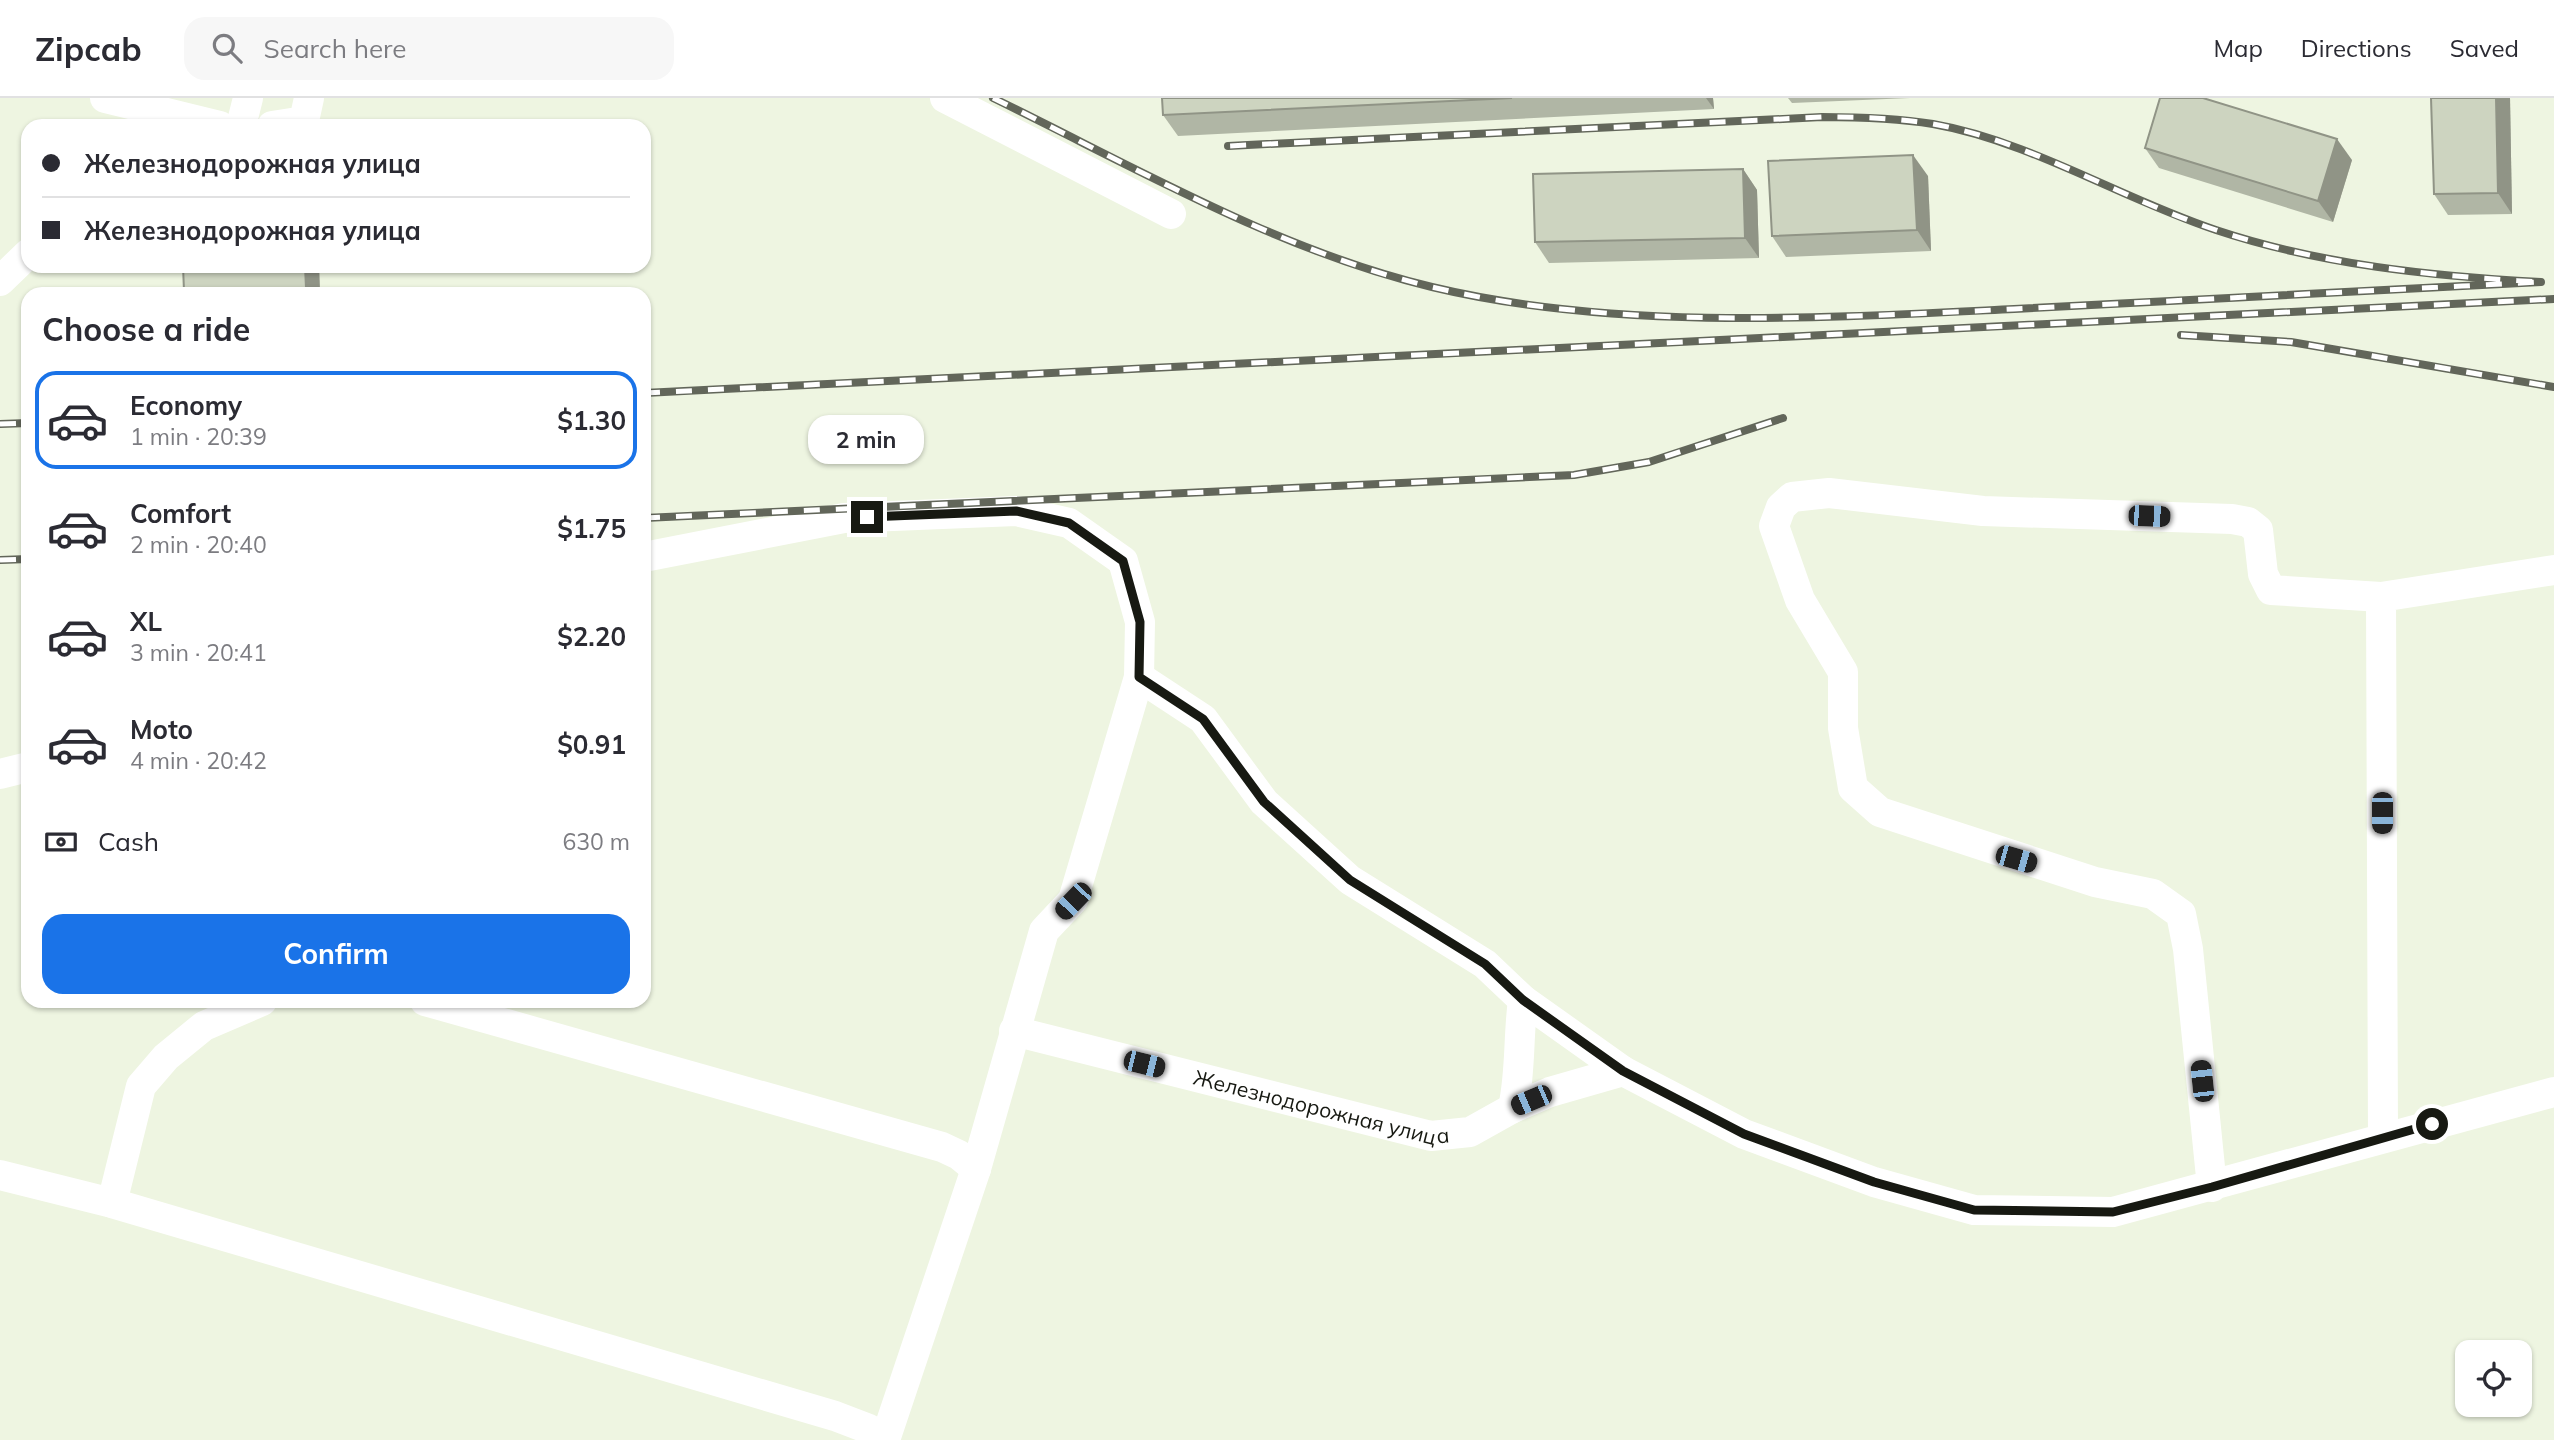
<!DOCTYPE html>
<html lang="en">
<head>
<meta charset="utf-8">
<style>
	body { margin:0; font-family:Mulish,sans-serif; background:#f7f7f7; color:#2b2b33; height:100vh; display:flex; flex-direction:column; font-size:26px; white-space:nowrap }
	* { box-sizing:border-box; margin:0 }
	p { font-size:23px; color:#7c7c81 }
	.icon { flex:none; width:38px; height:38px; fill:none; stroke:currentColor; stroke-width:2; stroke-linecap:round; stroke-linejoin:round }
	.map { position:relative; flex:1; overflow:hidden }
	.panel { position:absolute; left:21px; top:189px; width:630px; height:721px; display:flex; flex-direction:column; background:#fff; border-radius:21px; box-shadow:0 2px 5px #0004 }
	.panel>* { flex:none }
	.top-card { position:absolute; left:21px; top:21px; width:630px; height:154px; border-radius:21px; box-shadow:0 2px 5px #0004; display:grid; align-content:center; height:154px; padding:0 21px; background:#fff }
	.buttons { position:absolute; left:2455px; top:1242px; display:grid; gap:14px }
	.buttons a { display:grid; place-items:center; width:77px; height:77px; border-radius:14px; background:#fff; box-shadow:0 2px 5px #0004; font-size:35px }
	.end { position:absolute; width:32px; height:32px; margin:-16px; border:9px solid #171912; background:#fff; box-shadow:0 0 0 4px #fff }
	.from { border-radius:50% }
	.bubble { position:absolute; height:49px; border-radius:21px; background:#fff; box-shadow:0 2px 5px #0004; font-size:23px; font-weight:700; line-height:49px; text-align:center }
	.car { position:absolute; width:21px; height:42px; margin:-21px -10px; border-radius:9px; box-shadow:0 0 5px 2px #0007; background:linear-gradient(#222 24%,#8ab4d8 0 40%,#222 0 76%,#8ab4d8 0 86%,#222 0) }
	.top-card b { display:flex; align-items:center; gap:24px; height:66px; font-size:26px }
	.top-card b+b { border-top:2px solid #e1e1e2 }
	.top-card i { width:18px; height:18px; background:#2b2b33 }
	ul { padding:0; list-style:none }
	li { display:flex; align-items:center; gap:21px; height:98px; margin:0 14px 10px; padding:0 7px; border:4px solid transparent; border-radius:21px }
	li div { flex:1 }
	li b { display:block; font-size:26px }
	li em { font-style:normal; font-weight:700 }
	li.selected { border-color:#1a73e8 }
	li>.icon { width:63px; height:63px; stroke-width:1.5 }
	h2 { padding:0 21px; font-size:32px; line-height:84px }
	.pay { display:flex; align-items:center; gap:18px; height:77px; padding:0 21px; font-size:26px }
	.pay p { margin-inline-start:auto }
	.primary-button { display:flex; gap:14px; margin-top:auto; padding:14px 21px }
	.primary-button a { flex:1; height:80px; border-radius:21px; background:#1a73e8; color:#fff; font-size:28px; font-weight:700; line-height:80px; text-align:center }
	header { display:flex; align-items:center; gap:42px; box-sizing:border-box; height:98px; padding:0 35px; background:#fff; border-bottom:2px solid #e1e1e2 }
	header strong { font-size:33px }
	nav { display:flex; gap:38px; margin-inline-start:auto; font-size:24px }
	.search { width:490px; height:63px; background:#f7f7f7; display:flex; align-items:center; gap:18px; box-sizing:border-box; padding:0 24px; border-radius:21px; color:#7c7c81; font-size:26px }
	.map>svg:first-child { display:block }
</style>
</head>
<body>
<header>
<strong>Zipcab</strong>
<div class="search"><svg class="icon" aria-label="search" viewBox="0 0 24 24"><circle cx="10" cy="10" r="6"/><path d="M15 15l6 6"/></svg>Search here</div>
<nav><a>Map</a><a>Directions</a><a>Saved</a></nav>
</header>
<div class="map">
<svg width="2554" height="1342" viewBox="0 0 2554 1342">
	<rect width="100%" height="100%" fill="#eef5e1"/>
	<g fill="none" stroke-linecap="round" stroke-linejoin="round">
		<g stroke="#fff" stroke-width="30">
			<path d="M 105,0 L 220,28"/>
			<path d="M 945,0 L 1171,116"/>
			<path d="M 241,28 L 248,0"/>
			<path d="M 272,28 L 304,23 L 309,0"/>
			<path d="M 0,183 L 28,156"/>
			<path d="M 644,459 L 844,420 L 1016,413 L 1069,425 L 1123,463 L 1140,524 L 1139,579 L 1073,802 L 1044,833 L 976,1071 L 885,1342"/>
			<path d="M 1139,579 L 1203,621 L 1264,704 L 1350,782 L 1485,866 L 1523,902 L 1623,973 L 1744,1036 L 1874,1084 L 1974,1112 L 2113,1114 L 2554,994"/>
			<path d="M 0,676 L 28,669"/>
			<path d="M 425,903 L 942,1049 L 959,1057 L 976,1071"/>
			<path id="s1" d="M 1014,933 L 1431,1038 L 1470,1034 L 1513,1010 L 1550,994 L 1623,973"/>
			<path d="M 1513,1010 C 1521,974 1518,938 1523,902"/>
			<path d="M 2383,1038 L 2381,499 L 2554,472"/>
			<path d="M 0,1077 L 112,1105 L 835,1318 L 869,1331 L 877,1342"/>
			<path d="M 2212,1089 L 2188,851 L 2181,816 L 2153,796 L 2095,784 L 1880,714 L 1853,690 L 1843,630 L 1843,574 L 1800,502 L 1774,428 L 1781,409 L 1792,399 L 1829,395 L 1983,413 L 2232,421 L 2248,424 L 2258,432 L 2263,476 L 2271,492 L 2381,499"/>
			<path d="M 112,1105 L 141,988 L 166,959 L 204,928 L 262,903"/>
		</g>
		<g stroke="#62665a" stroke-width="8">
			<g id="rail">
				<path d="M 993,0 C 1135,69 1277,152 1432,189 C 1616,233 1826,220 2014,211 C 2189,202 2365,193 2541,184 C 2431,178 2321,167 2216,132 C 2122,101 2030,43 1933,26 C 1896,20 1859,19 1822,19 L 1228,48"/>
				<path d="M 2181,237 L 2291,244 L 2554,289"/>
				<path d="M 644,295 L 2554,201"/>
				<path d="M 0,326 L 28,325"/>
				<path d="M 644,420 L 1574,377 L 1649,364 L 1783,320"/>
				<path d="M 0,462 L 28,461"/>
			</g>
		</g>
		<use href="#rail" stroke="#fff" stroke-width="5" stroke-dasharray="16" stroke-linecap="butt"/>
	</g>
	<g fill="#b0b6a5">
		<path d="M 1162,0 L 1713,0 L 1714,11 L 1178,38 L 1163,17 Z"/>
		<path d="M 1788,0 L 1910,0 L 1792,5 Z"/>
		<path d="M 2431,0 L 2510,0 L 2512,116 L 2448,117 L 2434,96 Z"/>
		<path d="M 2145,50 L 2352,62 L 2333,124 L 2159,70 Z"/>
		<path d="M 1743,71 L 1757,92 L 1759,160 L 1549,165 L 1535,144 Z"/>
		<path d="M 1928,78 L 1931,153 L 1786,159 L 1772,138 Z"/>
		<path d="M 183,168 L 319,168 L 320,196 L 186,196 L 184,193 Z"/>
	</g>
	<g fill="#909486">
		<path d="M 1706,0 L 1713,0 L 1714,11 Z"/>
		<path d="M 2496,0 L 2510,0 L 2512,116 L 2498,95 Z"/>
		<path d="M 2337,41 L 2352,62 L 2333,124 L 2318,103 Z"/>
		<path d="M 1913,57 L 1928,78 L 1931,153 L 1917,132 Z"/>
		<path d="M 1743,71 L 1757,92 L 1759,160 L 1745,140 Z"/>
		<path d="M 305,168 L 319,168 L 320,196 L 310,196 L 306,190 Z"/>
	</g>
	<g fill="#cdd4c0" stroke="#909486" stroke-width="2">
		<path d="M 1162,0 L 1512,0 L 1163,17 Z"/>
		<path d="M 2160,0 L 2203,0 L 2337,41 L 2318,103 L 2145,50 Z"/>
		<path d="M 2431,0 L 2496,0 L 2498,95 L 2434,96 Z"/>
		<path d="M 1913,57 L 1917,132 L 1772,138 L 1768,63 Z"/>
		<path d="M 1743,71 L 1745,140 L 1535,144 L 1533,76 Z"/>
		<path d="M 183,168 L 305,168 L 306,190 L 184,193 Z"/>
	</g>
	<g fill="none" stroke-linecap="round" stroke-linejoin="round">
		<path stroke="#171912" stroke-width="9" d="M 867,419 L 1016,413 L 1069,425 L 1123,463 L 1140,524 L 1139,579 L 1203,621 L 1264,704 L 1350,782 L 1485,866 L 1523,902 L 1623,973 L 1744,1036 L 1874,1084 L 1974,1112 L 2113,1114 L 2212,1089 L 2432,1026"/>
	</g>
	<g text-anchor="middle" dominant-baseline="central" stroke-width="5" stroke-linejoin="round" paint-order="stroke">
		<g font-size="21" fill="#171912" stroke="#fff">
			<text stroke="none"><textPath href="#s1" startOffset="317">Железнодорожная улица</textPath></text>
		</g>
	</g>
</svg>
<div class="buttons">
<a><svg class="icon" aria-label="locate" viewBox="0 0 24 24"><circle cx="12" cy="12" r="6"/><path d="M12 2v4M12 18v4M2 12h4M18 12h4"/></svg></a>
</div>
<i class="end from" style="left:2432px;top:1026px"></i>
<i class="end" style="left:867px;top:419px"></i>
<div class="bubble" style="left:808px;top:317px;width:116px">2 min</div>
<i class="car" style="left:2149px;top:418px;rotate:92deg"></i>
<i class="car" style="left:2382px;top:715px;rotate:180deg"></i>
<i class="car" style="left:2016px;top:761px;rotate:106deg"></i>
<i class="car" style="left:1073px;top:803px;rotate:224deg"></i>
<i class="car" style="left:1144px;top:966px;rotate:104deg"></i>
<i class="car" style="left:2202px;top:983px;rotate:354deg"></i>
<i class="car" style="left:1531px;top:1002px;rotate:247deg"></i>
<div class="top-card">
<b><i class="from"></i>Железнодорожная улица</b>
<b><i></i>Железнодорожная улица</b>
</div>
<section class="panel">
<h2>Choose a ride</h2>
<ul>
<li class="selected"><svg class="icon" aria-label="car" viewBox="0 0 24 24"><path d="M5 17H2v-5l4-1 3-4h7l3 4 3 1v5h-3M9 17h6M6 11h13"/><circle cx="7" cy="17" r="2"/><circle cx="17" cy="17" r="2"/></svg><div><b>Economy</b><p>1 min · 20:39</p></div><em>$1.30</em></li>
<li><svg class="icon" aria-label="car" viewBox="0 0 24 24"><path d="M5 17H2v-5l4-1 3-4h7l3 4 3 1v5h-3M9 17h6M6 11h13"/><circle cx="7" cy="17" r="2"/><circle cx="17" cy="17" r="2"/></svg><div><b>Comfort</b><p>2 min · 20:40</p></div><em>$1.75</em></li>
<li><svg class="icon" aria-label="car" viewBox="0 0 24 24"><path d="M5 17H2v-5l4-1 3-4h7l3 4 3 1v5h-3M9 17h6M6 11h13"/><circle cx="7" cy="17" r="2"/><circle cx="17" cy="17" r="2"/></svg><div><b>XL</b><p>3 min · 20:41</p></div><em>$2.20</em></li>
<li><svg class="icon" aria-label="car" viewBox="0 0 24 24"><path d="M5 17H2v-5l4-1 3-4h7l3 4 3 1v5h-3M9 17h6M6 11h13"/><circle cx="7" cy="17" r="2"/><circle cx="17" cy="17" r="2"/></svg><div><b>Moto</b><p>4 min · 20:42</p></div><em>$0.91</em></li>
</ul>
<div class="pay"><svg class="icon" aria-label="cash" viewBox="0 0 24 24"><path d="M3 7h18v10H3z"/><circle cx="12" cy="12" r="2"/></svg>Cash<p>630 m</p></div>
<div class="primary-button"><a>Confirm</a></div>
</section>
</div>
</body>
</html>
